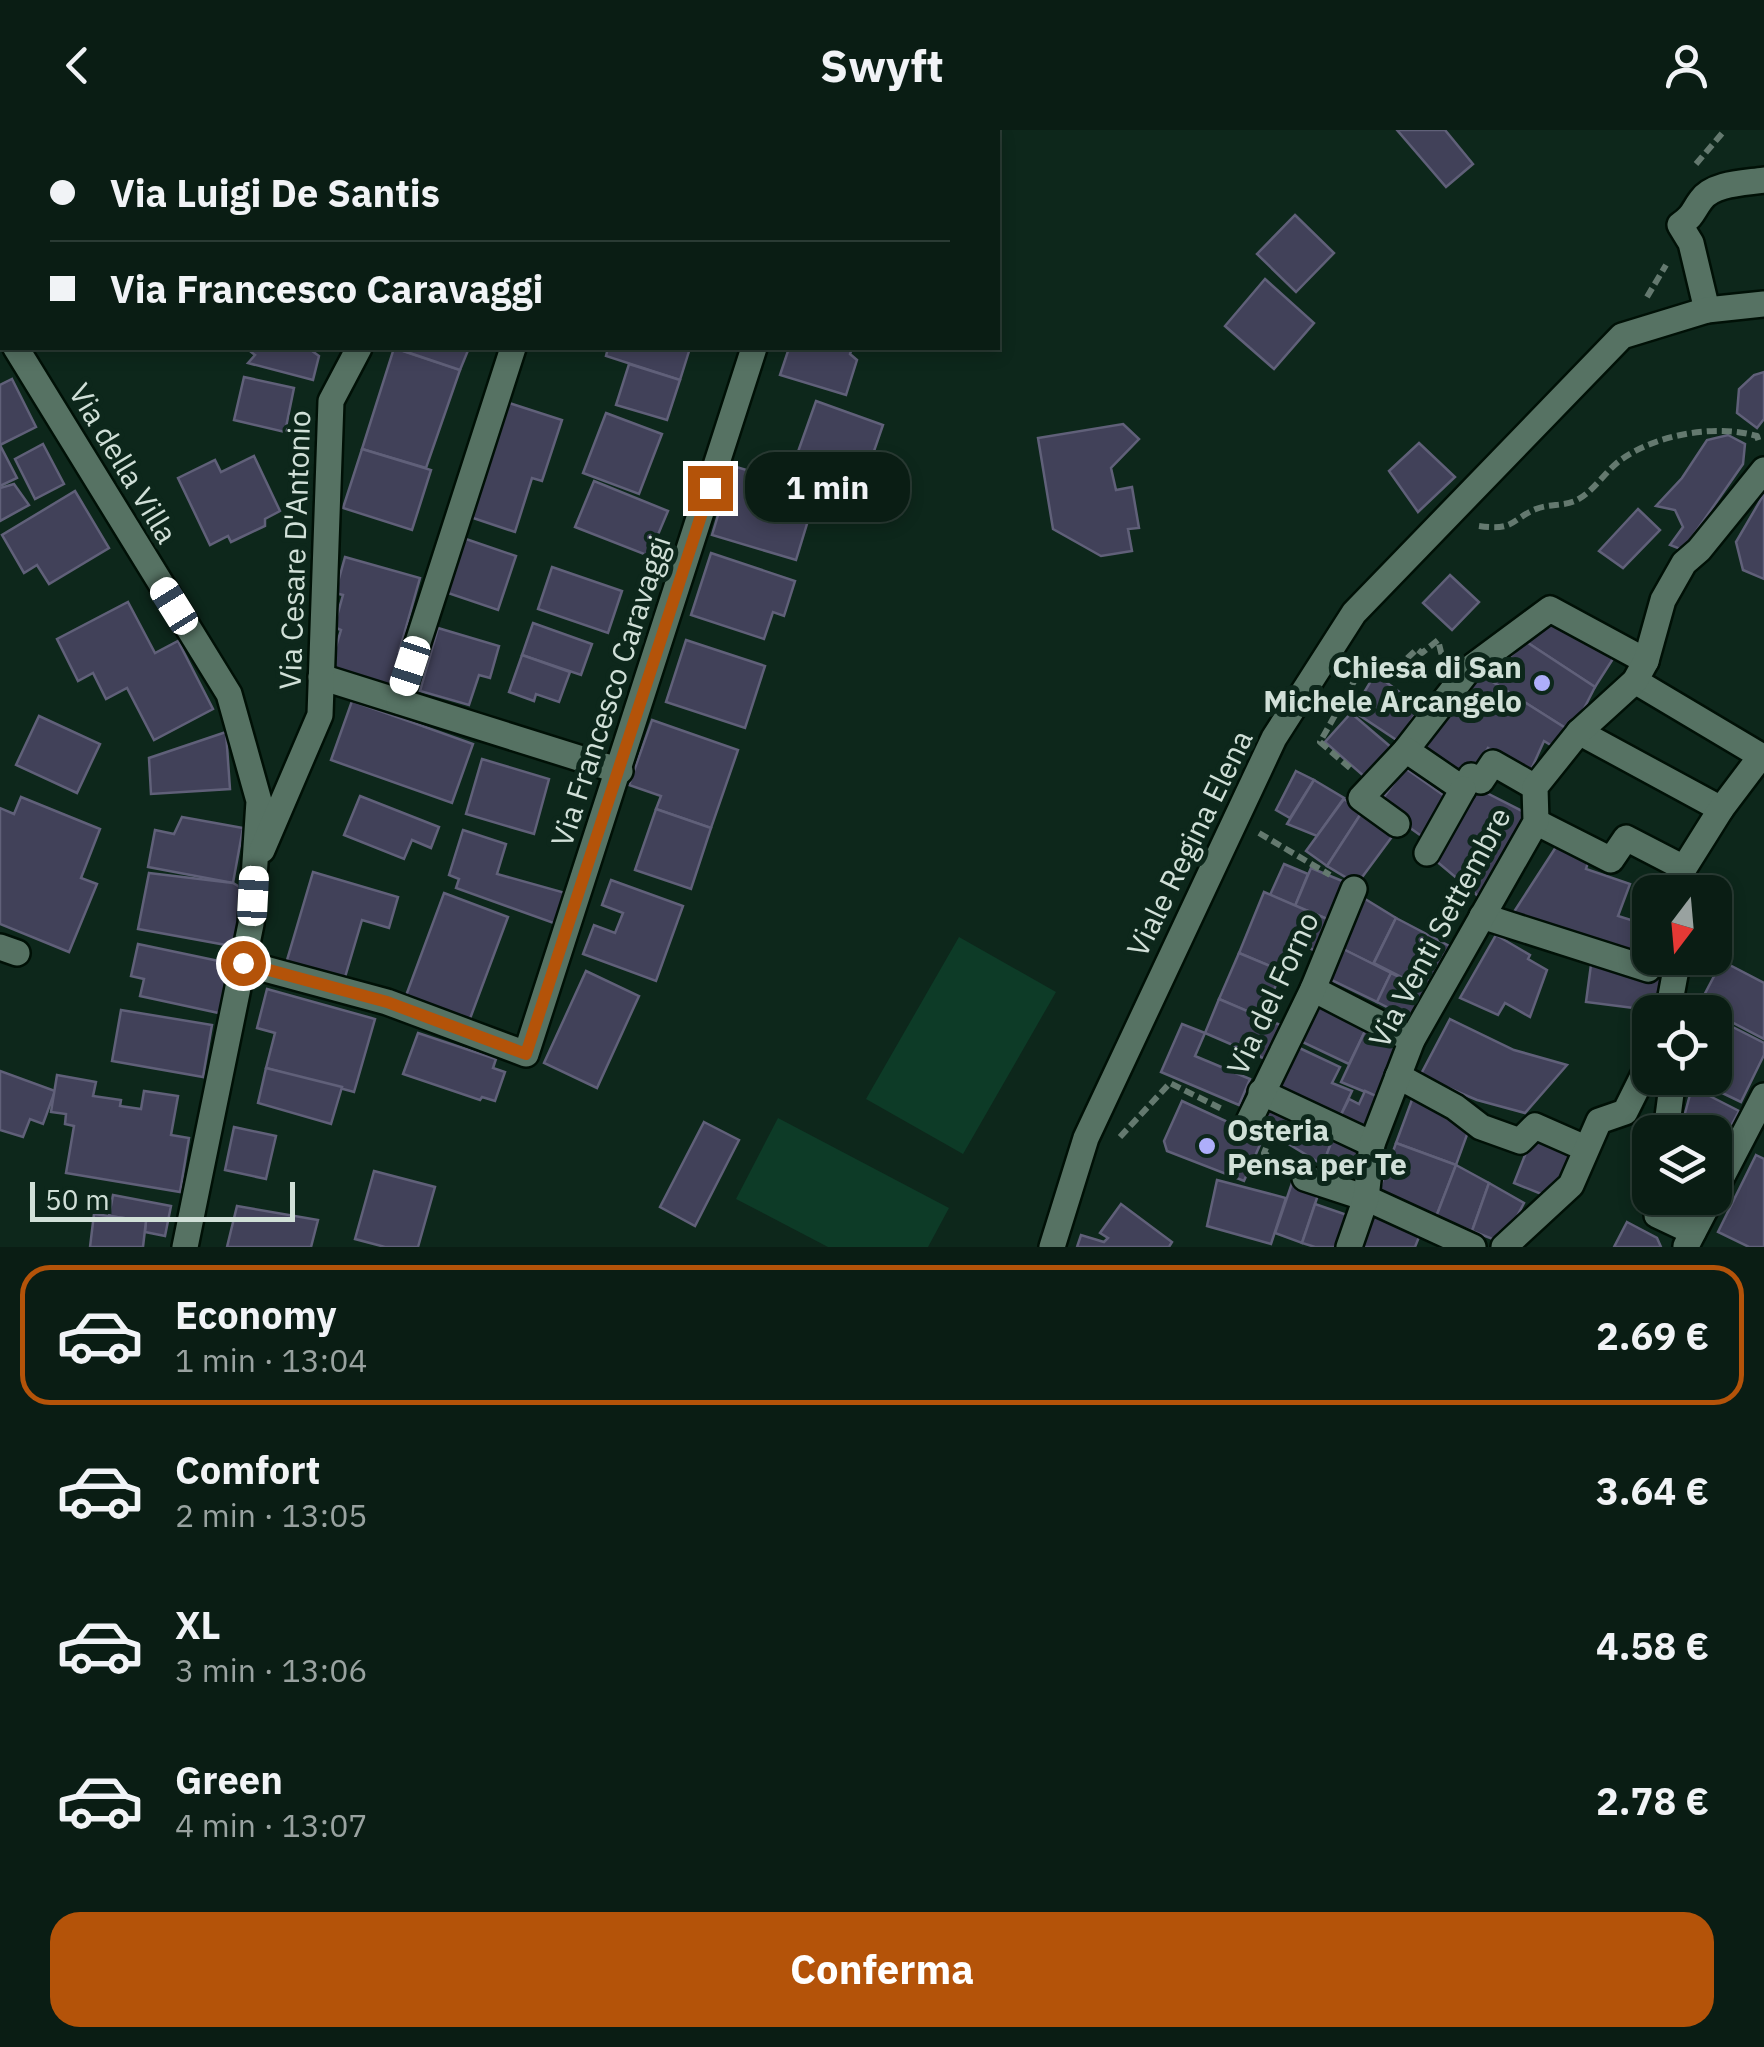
<!DOCTYPE html>
<html lang="it">
<head>
<meta charset="utf-8">
<style>
	body { margin:0; font-family:"IBM Plex Sans",sans-serif; background:#182a22; color:#f1f3f6; height:100vh; display:flex; flex-direction:column; font-size:38px; white-space:nowrap }
	* { box-sizing:border-box; margin:0 }
	p { font-size:32px; color:#99a2a0 }
	.icon { flex:none; width:55px; height:55px; fill:none; stroke:currentColor; stroke-width:2; stroke-linecap:round; stroke-linejoin:round }
	.map { position:relative; height:1117px; overflow:hidden }
	.drawer { display:flex; flex-direction:column; background:#0a1d14; flex:1 }
	.drawer>* { flex:none }
	.top-card { position:absolute; left:0px; top:0px; width:1000px; height:220px; box-shadow:0 5px 15px #0003,0 0 0 2px #2a3b34; display:grid; align-content:center; height:220px; padding:0 50px; background:#0a1d14 }
	.needle { width:65px; rotate:196deg }
	.controls { position:absolute; left:1632px; top:745px; display:grid; gap:20px }
	.controls a { display:grid; place-items:center; width:100px; height:100px; border-radius:20px; background:#0a1d14; box-shadow:0 5px 15px #0003,0 0 0 2px #2a3b34; font-size:50px }
	.scale { position:absolute; left:30px; bottom:25px; width:265px; box-sizing:border-box; padding-left:10px; border:5px solid #d1e0d8; border-top:0; font-size:28px; line-height:35px; white-space:nowrap; color:#d1e0d8; -webkit-text-stroke:8px #0d271b; paint-order:stroke }
	.end { position:absolute; width:45px; height:45px; margin:-22px; border:12px solid #b45309; background:#fff; box-shadow:0 0 0 5px #fff }
	.from { border-radius:50% }
	.bubble { position:absolute; height:70px; border-radius:30px; background:#0a1d14; box-shadow:0 5px 15px #0003,0 0 0 2px #2a3b34; font-size:32px; font-weight:800; line-height:70px; text-align:center }
	.car { position:absolute; width:30px; height:60px; margin:-30px -15px; border-radius:12px; box-shadow:0 0 8px 2px #0007; background:linear-gradient(#fff 24%,#345 0 40%,#fff 0 76%,#345 0 86%,#fff 0) }
	.top-card b { display:flex; align-items:center; gap:35px; height:95px; font-size:38px }
	.top-card b+b { border-top:2px solid #2a3b34 }
	.top-card i { width:25px; height:25px; background:#f1f3f6 }
	ul { padding:18px 0 0; list-style:none }
	li { display:flex; align-items:center; gap:30px; height:140px; margin:0 20px 15px; padding:0 30px; border:5px solid transparent; border-radius:30px }
	li div { flex:1 }
	li b { display:block; font-size:38px }
	li em { font-style:normal; font-weight:800 }
	li.current { border-color:#b45309 }
	li>.icon { width:90px; height:90px; stroke-width:1.5 }
	.primary-button { display:flex; gap:20px; margin-top:auto; padding:20px 50px }
	.primary-button a { flex:1; height:115px; border-radius:30px; background:#b45309; color:#fff; font-size:40px; font-weight:800; line-height:115px; text-align:center }
	header { display:flex; justify-content:space-between; align-items:center; height:130px; padding:0 50px; background:#0a1d14; font-size:45px; font-weight:800 }
	.map>svg:first-child { display:block }
</style>
</head>
<body>
<header><svg class="icon" aria-label="back" viewBox="0 0 24 24"><path d="M15 5l-7 7 7 7"/></svg>Swyft<svg class="icon" aria-label="person" viewBox="0 0 24 24"><circle cx="12" cy="8" r="4"/><path d="M4 21q1-7 8-7t8 7"/></svg></header>
<div class="map">
<svg width="1764" height="1117" viewBox="0 0 1764 1117">
	<rect width="100%" height="100%" fill="#0d271b"/>
	<g fill="#0d3b27">
		<path d="M 959,807 L 1056,862 L 963,1024 L 866,969 Z"/>
		<path d="M 778,988 L 949,1078 L 928,1117 L 828,1117 L 736,1069 Z"/>
	</g>
	<g fill="#414159" stroke="#606079" stroke-width="2.5">
		<path d="M 1397,0 L 1445,0 L 1473,34 L 1446,57 Z"/>
		<path d="M 1295,85 L 1334,123 L 1296,162 L 1257,124 Z"/>
		<path d="M 1265,149 L 1314,193 L 1274,239 L 1225,196 Z"/>
		<path d="M 246,218 L 308,218 L 319,226 L 313,250 L 248,233 L 255,225 Z"/>
		<path d="M 394,218 L 460,240 L 426,338 L 362,319 Z"/>
		<path d="M 395,218 L 469,218 L 460,240 Z"/>
		<path d="M 608,218 L 690,218 L 680,250 L 606,226 Z"/>
		<path d="M 789,218 L 852,218 L 850,224 L 857,230 L 846,265 L 780,245 Z"/>
		<path d="M 629,234 L 680,250 L 667,290 L 616,275 Z"/>
		<path d="M 1764,242 L 1764,289 L 1757,298 L 1737,283 L 1739,259 L 1754,245 Z"/>
		<path d="M 244,247 L 294,258 L 285,302 L 234,290 Z"/>
		<path d="M 12,249 L 36,297 L 0,315 L 0,255 Z"/>
		<path d="M 500,270 L 562,290 L 542,351 L 532,348 L 515,402 L 461,384 Z"/>
		<path d="M 816,271 L 883,295 L 862,356 L 794,333 Z"/>
		<path d="M 606,283 L 662,304 L 639,364 L 583,343 Z"/>
		<path d="M 1123,294 L 1139,309 L 1111,338 L 1116,360 L 1132,357 L 1139,398 L 1128,399 L 1132,421 L 1101,426 L 1053,399 L 1038,308 Z"/>
		<path d="M 1728,305 L 1745,314 L 1743,334 L 1683,420 L 1670,415 L 1683,397 L 1675,380 L 1656,376 L 1682,348 L 1707,310 Z"/>
		<path d="M 1419,313 L 1455,347 L 1418,382 L 1389,341 Z"/>
		<path d="M 43,314 L 64,354 L 35,369 L 15,329 Z"/>
		<path d="M 0,315 L 17,348 L 0,356 Z"/>
		<path d="M 362,319 L 431,340 L 412,400 L 343,378 Z"/>
		<path d="M 254,326 L 280,381 L 265,389 L 265,396 L 231,412 L 228,406 L 210,415 L 178,348 L 215,330 L 221,342 Z"/>
		<path d="M 733,336 L 817,361 L 796,430 L 712,405 Z"/>
		<path d="M 594,351 L 668,381 L 649,426 L 575,397 Z"/>
		<path d="M 14,354 L 29,375 L 0,391 L 0,358 Z"/>
		<path d="M 75,361 L 109,418 L 49,454 L 37,435 L 24,443 L 2,405 Z"/>
		<path d="M 1764,364 L 1764,449 L 1743,440 L 1736,412 Z"/>
		<path d="M 1638,379 L 1660,400 L 1623,438 L 1599,421 Z"/>
		<path d="M 463,408 L 516,426 L 498,480 L 445,462 Z"/>
		<path d="M 711,423 L 795,451 L 784,486 L 773,482 L 764,509 L 691,485 Z"/>
		<path d="M 345,427 L 420,448 L 399,522 L 404,524 L 395,559 L 329,540 L 341,500 L 334,497 L 343,465 L 335,463 Z"/>
		<path d="M 552,437 L 622,461 L 608,503 L 538,479 Z"/>
		<path d="M 1450,445 L 1479,472 L 1452,500 L 1423,473 Z"/>
		<path d="M 128,472 L 155,523 L 178,511 L 213,579 L 154,610 L 127,558 L 106,569 L 93,543 L 78,551 L 57,509 Z"/>
		<path d="M 1555,486 L 1618,521 L 1595,557 L 1525,511 Z"/>
		<path d="M 533,493 L 592,514 L 581,545 L 522,525 Z"/>
		<path d="M 438,498 L 499,516 L 490,548 L 479,545 L 469,575 L 420,561 Z"/>
		<path d="M 686,510 L 765,536 L 745,598 L 666,572 Z"/>
		<path d="M 1525,511 L 1595,557 L 1572,602 L 1489,550 Z"/>
		<path d="M 522,525 L 570,542 L 559,572 L 536,564 L 534,571 L 509,562 Z"/>
		<path d="M 1375,544 L 1420,577 L 1398,611 L 1353,581 Z"/>
		<path d="M 1480,544 L 1567,599 L 1554,617 L 1544,611 L 1530,642 L 1488,618 L 1474,642 L 1463,646 L 1425,619 L 1459,562 Z"/>
		<path d="M 352,571 L 473,614 L 452,673 L 331,630 Z"/>
		<path d="M 1351,583 L 1392,618 L 1366,648 L 1325,612 Z"/>
		<path d="M 39,586 L 100,614 L 77,663 L 16,635 Z"/>
		<path d="M 652,590 L 738,620 L 711,698 L 656,679 L 661,666 L 629,655 Z"/>
		<path d="M 226,602 L 230,659 L 151,664 L 149,628 Z"/>
		<path d="M 482,629 L 549,649 L 534,704 L 466,684 Z"/>
		<path d="M 1405,638 L 1453,672 L 1427,710 L 1378,675 Z"/>
		<path d="M 1296,641 L 1314,650 L 1290,688 L 1276,680 Z"/>
		<path d="M 1314,650 L 1344,668 L 1317,706 L 1287,694 Z"/>
		<path d="M 1477,658 L 1528,684 L 1484,771 L 1435,730 Z"/>
		<path d="M 360,666 L 439,697 L 431,718 L 412,710 L 404,729 L 344,705 Z"/>
		<path d="M 21,667 L 100,699 L 81,748 L 97,754 L 69,822 L 0,794 L 0,678 L 14,684 Z"/>
		<path d="M 1344,669 L 1362,682 L 1327,736 L 1306,721 Z"/>
		<path d="M 656,679 L 711,698 L 691,759 L 635,740 Z"/>
		<path d="M 1362,682 L 1397,700 L 1357,754 L 1327,736 Z"/>
		<path d="M 182,687 L 243,698 L 233,753 L 148,737 L 155,700 L 174,704 Z"/>
		<path d="M 463,700 L 506,714 L 497,744 L 569,764 L 559,795 L 456,758 L 459,749 L 449,745 Z"/>
		<path d="M 1556,717 L 1590,726 L 1586,739 L 1630,754 L 1618,786 L 1650,796 L 1650,828 L 1510,788 Z"/>
		<path d="M 1284,734 L 1308,744 L 1295,776 L 1270,765 Z"/>
		<path d="M 1311,738 L 1352,755 L 1337,793 L 1295,776 Z"/>
		<path d="M 313,742 L 398,767 L 389,798 L 362,790 L 343,854 L 285,837 Z"/>
		<path d="M 149,743 L 233,753 L 248,762 L 237,817 L 138,799 Z"/>
		<path d="M 611,750 L 683,776 L 656,851 L 583,824 L 594,795 L 615,803 L 623,783 L 602,775 Z"/>
		<path d="M 1264,762 L 1308,781 L 1282,841 L 1239,823 Z"/>
		<path d="M 444,763 L 508,787 L 468,894 L 404,871 Z"/>
		<path d="M 1357,764 L 1396,788 L 1373,834 L 1337,816 Z"/>
		<path d="M 1308,781 L 1337,793 L 1323,824 L 1295,812 Z"/>
		<path d="M 1396,788 L 1457,820 L 1435,864 L 1374,833 Z"/>
		<path d="M 1496,805 L 1530,825 L 1528,829 L 1547,840 L 1530,887 L 1505,873 L 1498,885 L 1460,868 Z"/>
		<path d="M 138,814 L 233,834 L 223,884 L 140,866 L 144,849 L 131,846 Z"/>
		<path d="M 1337,816 L 1391,843 L 1377,872 L 1323,846 Z"/>
		<path d="M 1239,823 L 1282,841 L 1262,888 L 1219,869 Z"/>
		<path d="M 1592,827 L 1665,834 L 1658,881 L 1586,872 Z"/>
		<path d="M 1722,831 L 1764,853 L 1764,909 L 1699,875 Z"/>
		<path d="M 586,841 L 639,866 L 597,958 L 544,933 Z"/>
		<path d="M 1391,843 L 1435,864 L 1420,894 L 1377,872 Z"/>
		<path d="M 267,859 L 375,889 L 354,962 L 266,938 L 275,903 L 257,898 Z"/>
		<path d="M 1219,869 L 1285,897 L 1270,931 L 1205,903 Z"/>
		<path d="M 1313,874 L 1366,899 L 1349,934 L 1296,909 Z"/>
		<path d="M 121,880 L 212,895 L 203,947 L 112,931 Z"/>
		<path d="M 1715,888 L 1764,913 L 1764,925 L 1741,972 L 1691,948 L 1715,948 Z"/>
		<path d="M 1450,889 L 1514,920 L 1567,935 L 1525,983 L 1477,970 L 1420,946 Z"/>
		<path d="M 1182,894 L 1205,903 L 1195,926 L 1250,949 L 1239,975 L 1161,942 Z"/>
		<path d="M 1366,899 L 1404,917 L 1385,970 L 1341,952 Z"/>
		<path d="M 418,903 L 496,929 L 493,938 L 505,942 L 495,971 L 482,967 L 480,970 L 403,944 Z"/>
		<path d="M 1293,915 L 1340,937 L 1332,953 L 1352,961 L 1337,993 L 1271,961 Z"/>
		<path d="M 266,938 L 342,957 L 331,994 L 258,973 Z"/>
		<path d="M 0,941 L 55,961 L 43,994 L 30,989 L 23,1007 L 0,1000 Z"/>
		<path d="M 57,945 L 96,952 L 93,966 L 121,970 L 120,976 L 141,979 L 144,961 L 178,966 L 171,1005 L 189,1008 L 180,1062 L 66,1043 L 74,996 L 65,994 L 66,984 L 51,982 Z"/>
		<path d="M 1692,957 L 1739,981 L 1715,1026 L 1715,1002 L 1680,1002 Z"/>
		<path d="M 1365,961 L 1385,970 L 1368,1005 L 1338,991 L 1349,969 L 1359,974 Z"/>
		<path d="M 1413,967 L 1452,981 L 1468,1002 L 1456,1035 L 1396,1013 Z"/>
		<path d="M 1182,971 L 1263,1008 L 1244,1051 L 1167,1021 L 1164,1011 Z"/>
		<path d="M 1266,972 L 1334,1005 L 1323,1035 L 1254,993 Z"/>
		<path d="M 704,992 L 739,1010 L 695,1096 L 660,1077 Z"/>
		<path d="M 234,997 L 276,1006 L 266,1049 L 225,1040 Z"/>
		<path d="M 1334,1005 L 1364,1015 L 1349,1057 L 1319,1045 Z"/>
		<path d="M 1533,1005 L 1577,1025 L 1566,1051 L 1544,1065 L 1514,1053 Z"/>
		<path d="M 1396,1013 L 1456,1035 L 1436,1087 L 1377,1066 Z"/>
		<path d="M 1756,1025 L 1764,1029 L 1764,1117 L 1749,1117 L 1718,1102 Z"/>
		<path d="M 1456,1035 L 1489,1053 L 1472,1101 L 1436,1087 Z"/>
		<path d="M 374,1041 L 435,1057 L 418,1117 L 385,1117 L 355,1109 Z"/>
		<path d="M 1217,1050 L 1286,1068 L 1271,1114 L 1207,1096 Z"/>
		<path d="M 1293,1050 L 1320,1059 L 1302,1113 L 1275,1103 Z"/>
		<path d="M 1489,1053 L 1524,1073 L 1503,1113 L 1472,1101 Z"/>
		<path d="M 113,1065 L 171,1076 L 165,1106 L 145,1102 L 146,1091 L 109,1086 Z"/>
		<path d="M 1121,1074 L 1172,1112 L 1169,1117 L 1077,1117 L 1081,1105 L 1104,1112 L 1108,1108 L 1100,1103 Z"/>
		<path d="M 1315,1074 L 1350,1086 L 1340,1117 L 1315,1117 L 1302,1113 Z"/>
		<path d="M 237,1076 L 318,1090 L 311,1117 L 227,1117 Z"/>
		<path d="M 1369,1080 L 1421,1102 L 1415,1117 L 1354,1117 Z"/>
		<path d="M 94,1084 L 146,1091 L 143,1117 L 90,1117 Z"/>
		<path d="M 1627,1092 L 1657,1108 L 1661,1117 L 1614,1117 Z"/>
	</g>
	<g fill="none" stroke-linecap="round" stroke-linejoin="round">
		<g stroke="#001006" stroke-width="30">
			<g id="minor">
				<path d="M 1707,180 L 1691,113 L 1680,95 C 1694,85 1692,82 1701,70 C 1713,53 1745,53 1764,50"/>
				<path d="M 0,191 L 2,195"/>
				<path d="M 16,218 L 229,564 L 259,671 L 251,794 L 185,1117"/>
				<path d="M 321,547 L 620,641"/>
				<path d="M 399,571 L 513,218"/>
				<path d="M 1579,602 L 1721,679"/>
				<path d="M 1406,620 L 1469,539 L 1550,479 L 1646,531"/>
				<path d="M 1536,692 L 1611,730 L 1626,708 L 1684,738 L 1721,679 L 1761,626 L 1635,551"/>
				<path d="M 1397,694 L 1361,668 L 1406,620 L 1463,659 L 1471,646 L 1481,651 L 1493,633 L 1535,657"/>
				<path d="M 262,720 L 320,585 L 331,271 L 359,218"/>
				<path d="M 1427,723 L 1463,659"/>
				<path d="M 1482,786 L 1648,839 L 1655,831 L 1677,834 L 1668,882"/>
				<path d="M 0,817 L 17,823"/>
				<path d="M 243,833 L 387,872 L 526,924 L 754,218"/>
				<path d="M 1313,859 L 1412,910"/>
				<path d="M 1398,946 L 1455,977 L 1481,997 L 1520,1011 L 1535,996 L 1585,1018"/>
				<path d="M 1261,962 L 1372,1014"/>
				<path d="M 1248,993 L 1313,859 L 1354,759"/>
				<path d="M 1666,1002 L 1673,948"/>
				<path d="M 1305,1048 L 1366,1068 L 1473,1117"/>
				<path d="M 1715,1060 L 1764,966"/>
				<path d="M 1658,1068 L 1657,1085 L 1693,1102"/>
				<path d="M 1686,1116 L 1711,1068"/>
				<path d="M 1052,1117 L 1086,1008 L 1274,608 L 1354,483 L 1622,206 L 1707,180 L 1764,174"/>
				<path d="M 1349,1117 L 1366,1068 L 1372,1014 L 1412,910 L 1536,692 L 1535,657 L 1579,602 L 1635,551 L 1646,531 L 1663,470 L 1684,433 L 1699,420 L 1764,340"/>
				<path d="M 1504,1117 L 1571,1055 L 1599,991 L 1625,982 L 1650,932"/>
			</g>
		</g>
		<g stroke="#64796f" stroke-width="6" stroke-dasharray="10 5" stroke-linecap="butt">
			<path d="M 1696,34 L 1725,0"/>
			<path d="M 1647,167 L 1666,135"/>
			<path d="M 1479,396 C 1515,401 1510,390 1536,379 C 1548,374 1563,376 1575,371 C 1593,363 1606,340 1622,329 C 1658,304 1716,294 1757,306 L 1759,312"/>
			<path d="M 1353,541 L 1377,532 L 1398,537 L 1417,519 L 1422,523 L 1438,510 L 1442,526"/>
			<path d="M 1350,638 L 1320,612 L 1361,539"/>
			<path d="M 1259,703 L 1330,745"/>
			<path d="M 1120,1007 L 1170,953 L 1222,979"/>
			<path d="M 1266,1018 L 1264,1023 L 1282,1035"/>
		</g>
		<use href="#minor" stroke="#567263" stroke-width="25"/>
	</g>
	<g fill="none" stroke-linecap="round" stroke-linejoin="round">
		<path stroke="#b45309" stroke-width="12" d="M 243,833 L 387,872 L 526,924 L 710,358"/>
	</g>
	<g fill="#aeaefa" stroke="#0d271b" stroke-width="4">
		<circle cx="1542" cy="553" r="10"/>
		<circle cx="1207" cy="1016" r="10"/>
	</g>
	<g text-anchor="middle" dominant-baseline="central" stroke-width="10" stroke-linejoin="round" paint-order="stroke">
		<g font-size="30" fill="#d1e0d8" stroke="#0d271b">
			<text transform="translate(124 333) rotate(59)">Via della Villa</text>
			<text transform="translate(294 420) rotate(-88)">Via Cesare D'Antonio</text>
			<text transform="translate(610 561) rotate(-72)">Via Francesco Caravaggi</text>
			<text transform="translate(1189 713) rotate(-64)">Viale Regina Elena</text>
			<text transform="translate(1439 797) rotate(-62)">Via Venti Settembre</text>
			<text transform="translate(1272 863) rotate(-65)">Via del Forno</text>
		</g>
		<g font-size="30" font-weight="bold" fill="#d1e0d8" stroke="#0d271b" text-anchor="end">
			<text x="1522" y="536">Chiesa di San<tspan x="1522" dy="34">Michele Arcangelo</tspan></text>
			<text x="1227" y="999" text-anchor="start">Osteria<tspan x="1227" dy="34">Pensa per Te</tspan></text>
		</g>
	</g>
</svg>
<div class="controls">
<a><svg class="needle" viewBox="-14 -14 28 28"><path d="M0-13l5 13h-10z" fill="#e53935"/><path d="M0 13l5-13h-10z" fill="#99a2a0"/></svg></a>
<a><svg class="icon" aria-label="locate" viewBox="0 0 24 24"><circle cx="12" cy="12" r="6"/><path d="M12 2v4M12 18v4M2 12h4M18 12h4"/></svg></a>
<a><svg class="icon" aria-label="layers" viewBox="0 0 24 24"><path d="M12 4l9 5-9 5-9-5zM3 14l9 5 9-5"/></svg></a>
</div>
<div class="scale">50 m</div>
<i class="end from" style="left:243px;top:833px"></i>
<i class="end" style="left:710px;top:358px"></i>
<div class="bubble" style="left:745px;top:322px;width:165px">1 min</div>
<i class="car" style="left:174px;top:476px;rotate:328deg"></i>
<i class="car" style="left:410px;top:536px;rotate:198deg"></i>
<i class="car" style="left:253px;top:766px;rotate:3deg"></i>
<div class="top-card">
<b><i class="from"></i>Via Luigi De Santis</b>
<b><i></i>Via Francesco Caravaggi</b>
</div>
</div>
<section class="drawer">
<ul>
<li class="current"><svg class="icon" aria-label="car" viewBox="0 0 24 24"><path d="M5 17H2v-5l4-1 3-4h7l3 4 3 1v5h-3M9 17h6M6 11h13"/><circle cx="7" cy="17" r="2"/><circle cx="17" cy="17" r="2"/></svg><div><b>Economy</b><p>1 min · 13:04</p></div><em>2.69 €</em></li>
<li><svg class="icon" aria-label="car" viewBox="0 0 24 24"><path d="M5 17H2v-5l4-1 3-4h7l3 4 3 1v5h-3M9 17h6M6 11h13"/><circle cx="7" cy="17" r="2"/><circle cx="17" cy="17" r="2"/></svg><div><b>Comfort</b><p>2 min · 13:05</p></div><em>3.64 €</em></li>
<li><svg class="icon" aria-label="car" viewBox="0 0 24 24"><path d="M5 17H2v-5l4-1 3-4h7l3 4 3 1v5h-3M9 17h6M6 11h13"/><circle cx="7" cy="17" r="2"/><circle cx="17" cy="17" r="2"/></svg><div><b>XL</b><p>3 min · 13:06</p></div><em>4.58 €</em></li>
<li><svg class="icon" aria-label="car" viewBox="0 0 24 24"><path d="M5 17H2v-5l4-1 3-4h7l3 4 3 1v5h-3M9 17h6M6 11h13"/><circle cx="7" cy="17" r="2"/><circle cx="17" cy="17" r="2"/></svg><div><b>Green</b><p>4 min · 13:07</p></div><em>2.78 €</em></li>
</ul>
<div class="primary-button"><a>Conferma</a></div>
</section>
</body>
</html>
